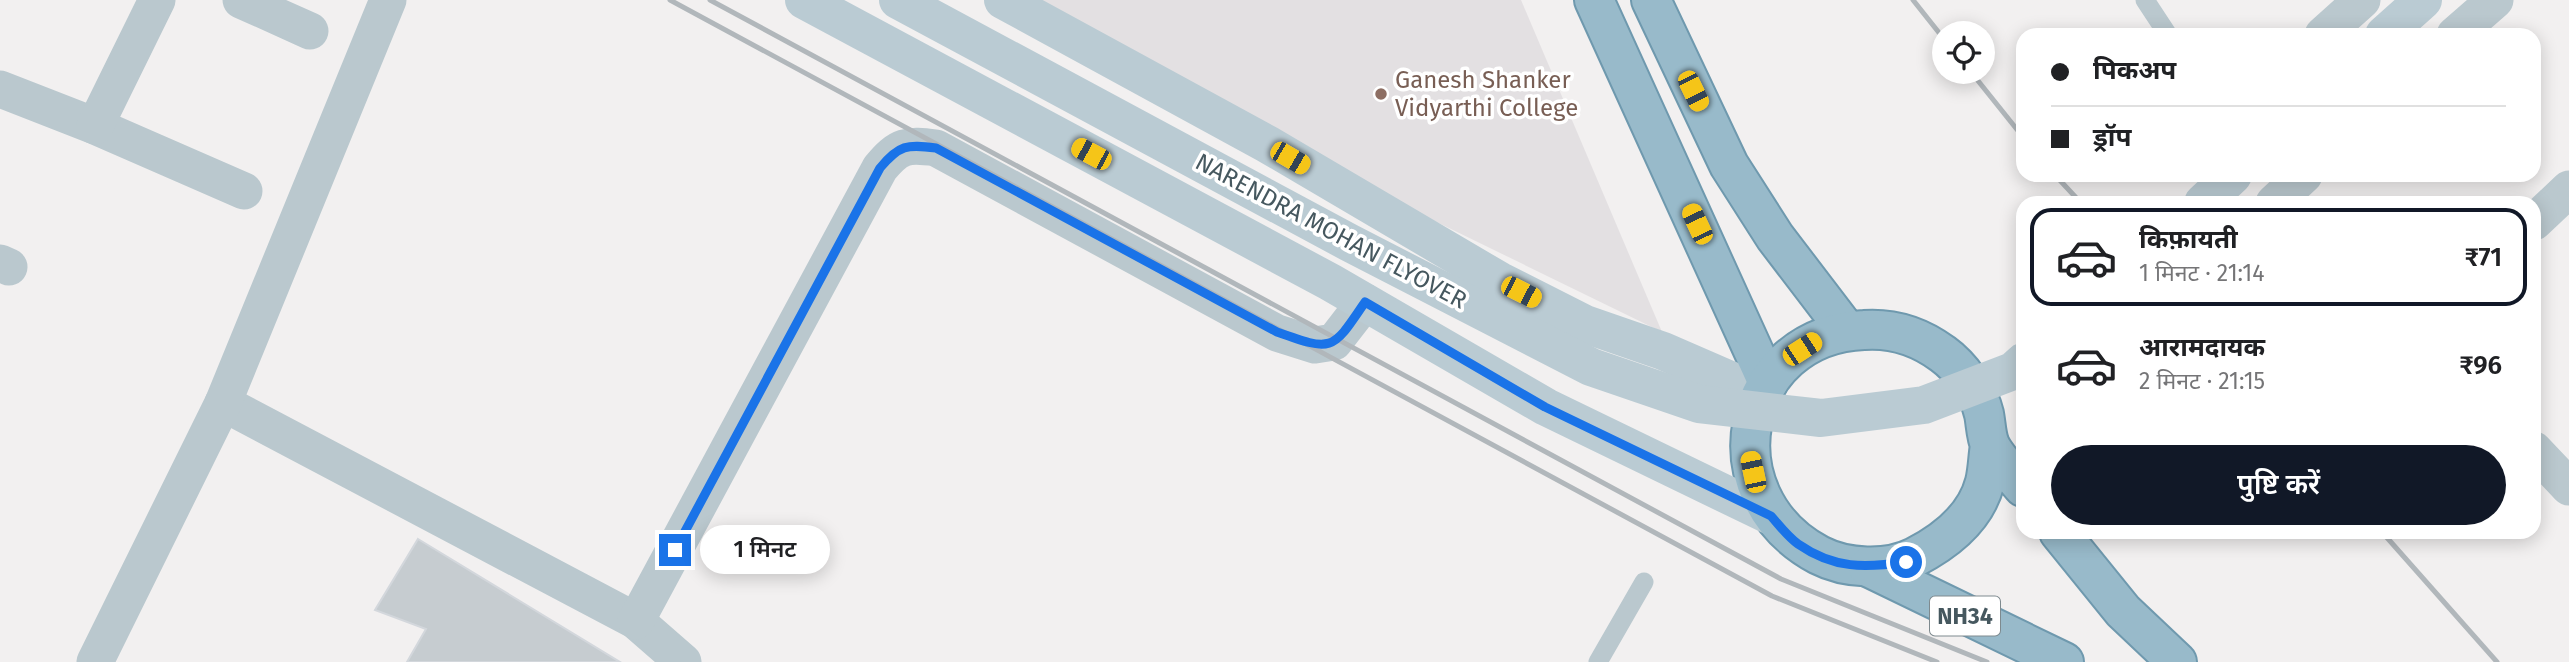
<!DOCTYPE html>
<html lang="hi">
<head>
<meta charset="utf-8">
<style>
	body { margin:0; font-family:"Fira Sans","Noto Sans Devanagari",sans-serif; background:#f2f2f2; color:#202124; height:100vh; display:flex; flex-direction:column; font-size:26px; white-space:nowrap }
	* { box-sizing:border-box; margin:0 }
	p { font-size:23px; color:#757577 }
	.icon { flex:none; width:38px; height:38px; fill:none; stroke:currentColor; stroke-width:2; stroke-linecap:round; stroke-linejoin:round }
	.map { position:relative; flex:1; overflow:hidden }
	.panel { position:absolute; left:2016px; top:196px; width:525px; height:343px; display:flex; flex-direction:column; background:#fff; border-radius:21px; box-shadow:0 4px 18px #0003 }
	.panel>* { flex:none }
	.hud { position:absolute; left:2016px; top:28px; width:525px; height:154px; border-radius:21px; box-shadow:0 4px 18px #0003; display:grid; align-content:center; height:154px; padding:0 35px; background:#fff }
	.tools { position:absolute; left:1932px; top:21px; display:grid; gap:14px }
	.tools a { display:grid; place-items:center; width:63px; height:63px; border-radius:50%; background:#fff; box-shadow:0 4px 18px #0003; font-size:35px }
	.end { position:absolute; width:32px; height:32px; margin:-16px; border:9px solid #1a73e8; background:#fff; box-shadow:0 0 0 4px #fff }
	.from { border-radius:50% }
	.bubble { position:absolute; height:49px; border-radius:24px; background:#fff; box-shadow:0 4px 18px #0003; font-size:23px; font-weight:600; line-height:49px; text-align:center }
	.car { position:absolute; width:21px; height:42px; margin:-21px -10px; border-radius:9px; box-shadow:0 0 5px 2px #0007; background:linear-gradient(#f5c518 24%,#345 0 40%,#f5c518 0 76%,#345 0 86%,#f5c518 0) }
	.hud b { display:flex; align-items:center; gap:24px; height:66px; font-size:26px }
	.hud b+b { border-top:2px solid #e0e0e0 }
	.hud i { width:18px; height:18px; background:#202124 }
	ul { padding:12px 0 0; list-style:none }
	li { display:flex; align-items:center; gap:21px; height:98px; margin:0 14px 10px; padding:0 21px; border:4px solid transparent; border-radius:21px }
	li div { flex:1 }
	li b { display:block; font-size:26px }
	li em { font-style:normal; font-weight:600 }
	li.on { border-color:#111827 }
	li>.icon { width:63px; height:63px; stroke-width:1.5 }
	.primary-button { display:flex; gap:14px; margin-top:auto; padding:14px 35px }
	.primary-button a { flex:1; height:80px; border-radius:42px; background:#111827; color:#fff; font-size:28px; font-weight:600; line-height:80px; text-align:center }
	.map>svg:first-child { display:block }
</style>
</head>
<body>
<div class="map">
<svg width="2569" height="662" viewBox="0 0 2569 662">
	<rect width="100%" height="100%" fill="#f2f0f0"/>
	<path fill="#e3e0e2" d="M 1034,0 L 1521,0 L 1662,332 L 1367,188 Z"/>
	<path fill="#c6ccd0" stroke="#d3d7dc" stroke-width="2" d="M 418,539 L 620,662 L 407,662 L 426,629 L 375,610 Z"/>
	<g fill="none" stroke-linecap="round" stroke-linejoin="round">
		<g stroke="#6f99ae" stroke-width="42">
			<g id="trunk">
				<path d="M 1594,0 L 1768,383"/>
				<path d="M 1651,0 L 1729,165 L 1775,237 L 1846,330"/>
				<path d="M 1990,445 C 1988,457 1988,470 1985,482 C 1976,517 1946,541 1915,557 C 1887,571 1846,569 1819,555 C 1707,495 1739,335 1864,330 C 1893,328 1920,337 1943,354 C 1961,367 1979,392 1984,414 C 1986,424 1986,436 1990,445 C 1997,460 2013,474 2023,487"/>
				<path d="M 2059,532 L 2123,611 L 2177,662"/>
				<path d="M 1868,567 L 2064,662"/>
			</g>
		</g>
		<g stroke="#bac8ce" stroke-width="19">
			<path d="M 2145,0 L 2168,35"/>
			<path d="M 1598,662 L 1644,582"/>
		</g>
		<g stroke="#bac8ce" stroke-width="37">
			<path d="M 241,0 L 310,31"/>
			<path d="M 2323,35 L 2362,0"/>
			<path d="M 2455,35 L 2495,0"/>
			<path d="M 0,89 L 95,126 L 244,191"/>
			<path d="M 95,126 L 157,0"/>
			<path d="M 2274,203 L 2304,175"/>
			<path d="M 2534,222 L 2569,189"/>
			<path d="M 0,263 L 9,267"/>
			<path d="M 223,403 L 636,621 L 683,662"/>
			<path d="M 2534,450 L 2569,487"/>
			<path d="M 636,621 L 880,168 C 899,145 907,144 936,148 L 1277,333 L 1315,345 L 1334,342 L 1365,302"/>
			<path d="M 95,662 L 223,403 L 388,0"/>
		</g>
		<g stroke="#bacbd3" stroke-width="38">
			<path d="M 804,0 L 1330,282 L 1546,407 L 1771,516"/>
			<path d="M 1003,0 L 1267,144 L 1500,281 L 1585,324 L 1663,351 L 1762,394"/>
			<path d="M 2384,35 L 2423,0"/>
			<path d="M 2203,203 L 2233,175"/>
		</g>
		<use href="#trunk" stroke="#98baca" stroke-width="38"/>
		<g stroke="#b1b7bb" stroke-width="5">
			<path d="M 670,0 L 1772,596 L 1937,662"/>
			<path d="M 710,0 L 1781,579 L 1987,662"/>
			<path d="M 1913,0 L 1944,39"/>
			<path d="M 1971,72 L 2023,137"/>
			<path d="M 2055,175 L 2081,203"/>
			<path d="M 2382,532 L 2497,662"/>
		</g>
		<path stroke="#bacbd3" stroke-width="38" d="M 898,0 L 1350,243 L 1591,367 L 1699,404 L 1821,418 L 1924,405 L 2013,371 L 2023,362"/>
	</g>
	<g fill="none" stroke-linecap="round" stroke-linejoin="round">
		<path stroke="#1a73e8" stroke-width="9" d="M 675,550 L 880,168 C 899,145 907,144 936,148 L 1277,332 C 1333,352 1332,351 1365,302 L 1545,407 L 1771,516 C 1779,525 1788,537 1798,544 C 1834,569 1865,568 1906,562"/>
	</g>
	<circle fill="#8d6e63" stroke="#fff" stroke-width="2.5" cx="1381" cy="94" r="7"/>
	<g text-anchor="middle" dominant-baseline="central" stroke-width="7" stroke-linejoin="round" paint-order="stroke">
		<rect fill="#fff" stroke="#7e8a8f" stroke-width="2" x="1930" y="596.5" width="70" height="39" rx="5"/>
		<g font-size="23" font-weight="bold" fill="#46585f">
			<text x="1965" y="616">NH34</text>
		</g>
		<g font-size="24" fill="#785e54" stroke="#fff" text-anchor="start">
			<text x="1395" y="80">Ganesh Shanker<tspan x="1395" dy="28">Vidyarthi College</tspan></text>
		</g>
		<g font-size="24" fill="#46585f" stroke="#fff">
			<text transform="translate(1331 231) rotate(28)">NARENDRA MOHAN FLYOVER</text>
		</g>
	</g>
</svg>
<div class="tools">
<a><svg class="icon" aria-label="locate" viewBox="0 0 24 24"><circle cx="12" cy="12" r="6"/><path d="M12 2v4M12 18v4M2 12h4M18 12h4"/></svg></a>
</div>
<i class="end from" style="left:1906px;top:562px"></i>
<i class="end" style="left:675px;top:550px"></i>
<div class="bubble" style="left:700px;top:525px;width:130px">1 मिनट</div>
<i class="car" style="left:1693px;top:91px;rotate:154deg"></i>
<i class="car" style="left:1091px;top:154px;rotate:298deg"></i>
<i class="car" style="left:1290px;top:158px;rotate:120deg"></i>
<i class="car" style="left:1697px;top:224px;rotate:335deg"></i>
<i class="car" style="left:1521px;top:292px;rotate:117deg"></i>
<i class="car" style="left:1802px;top:349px;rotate:57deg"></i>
<i class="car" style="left:1753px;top:472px;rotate:348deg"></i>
<div class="hud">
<b><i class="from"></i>पिकअप</b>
<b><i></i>ड्रॉप</b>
</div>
<section class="panel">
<ul>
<li class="on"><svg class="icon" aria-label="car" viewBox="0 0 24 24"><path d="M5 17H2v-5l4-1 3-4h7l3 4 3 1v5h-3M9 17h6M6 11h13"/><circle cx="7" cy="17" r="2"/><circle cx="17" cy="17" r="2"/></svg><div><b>किफ़ायती</b><p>1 मिनट · 21:14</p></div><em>₹71</em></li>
<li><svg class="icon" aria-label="car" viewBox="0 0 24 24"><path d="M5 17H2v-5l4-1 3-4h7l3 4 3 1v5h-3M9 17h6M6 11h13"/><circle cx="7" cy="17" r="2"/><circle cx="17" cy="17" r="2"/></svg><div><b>आरामदायक</b><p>2 मिनट · 21:15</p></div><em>₹96</em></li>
</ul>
<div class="primary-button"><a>पुष्टि करें</a></div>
</section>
</div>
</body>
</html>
